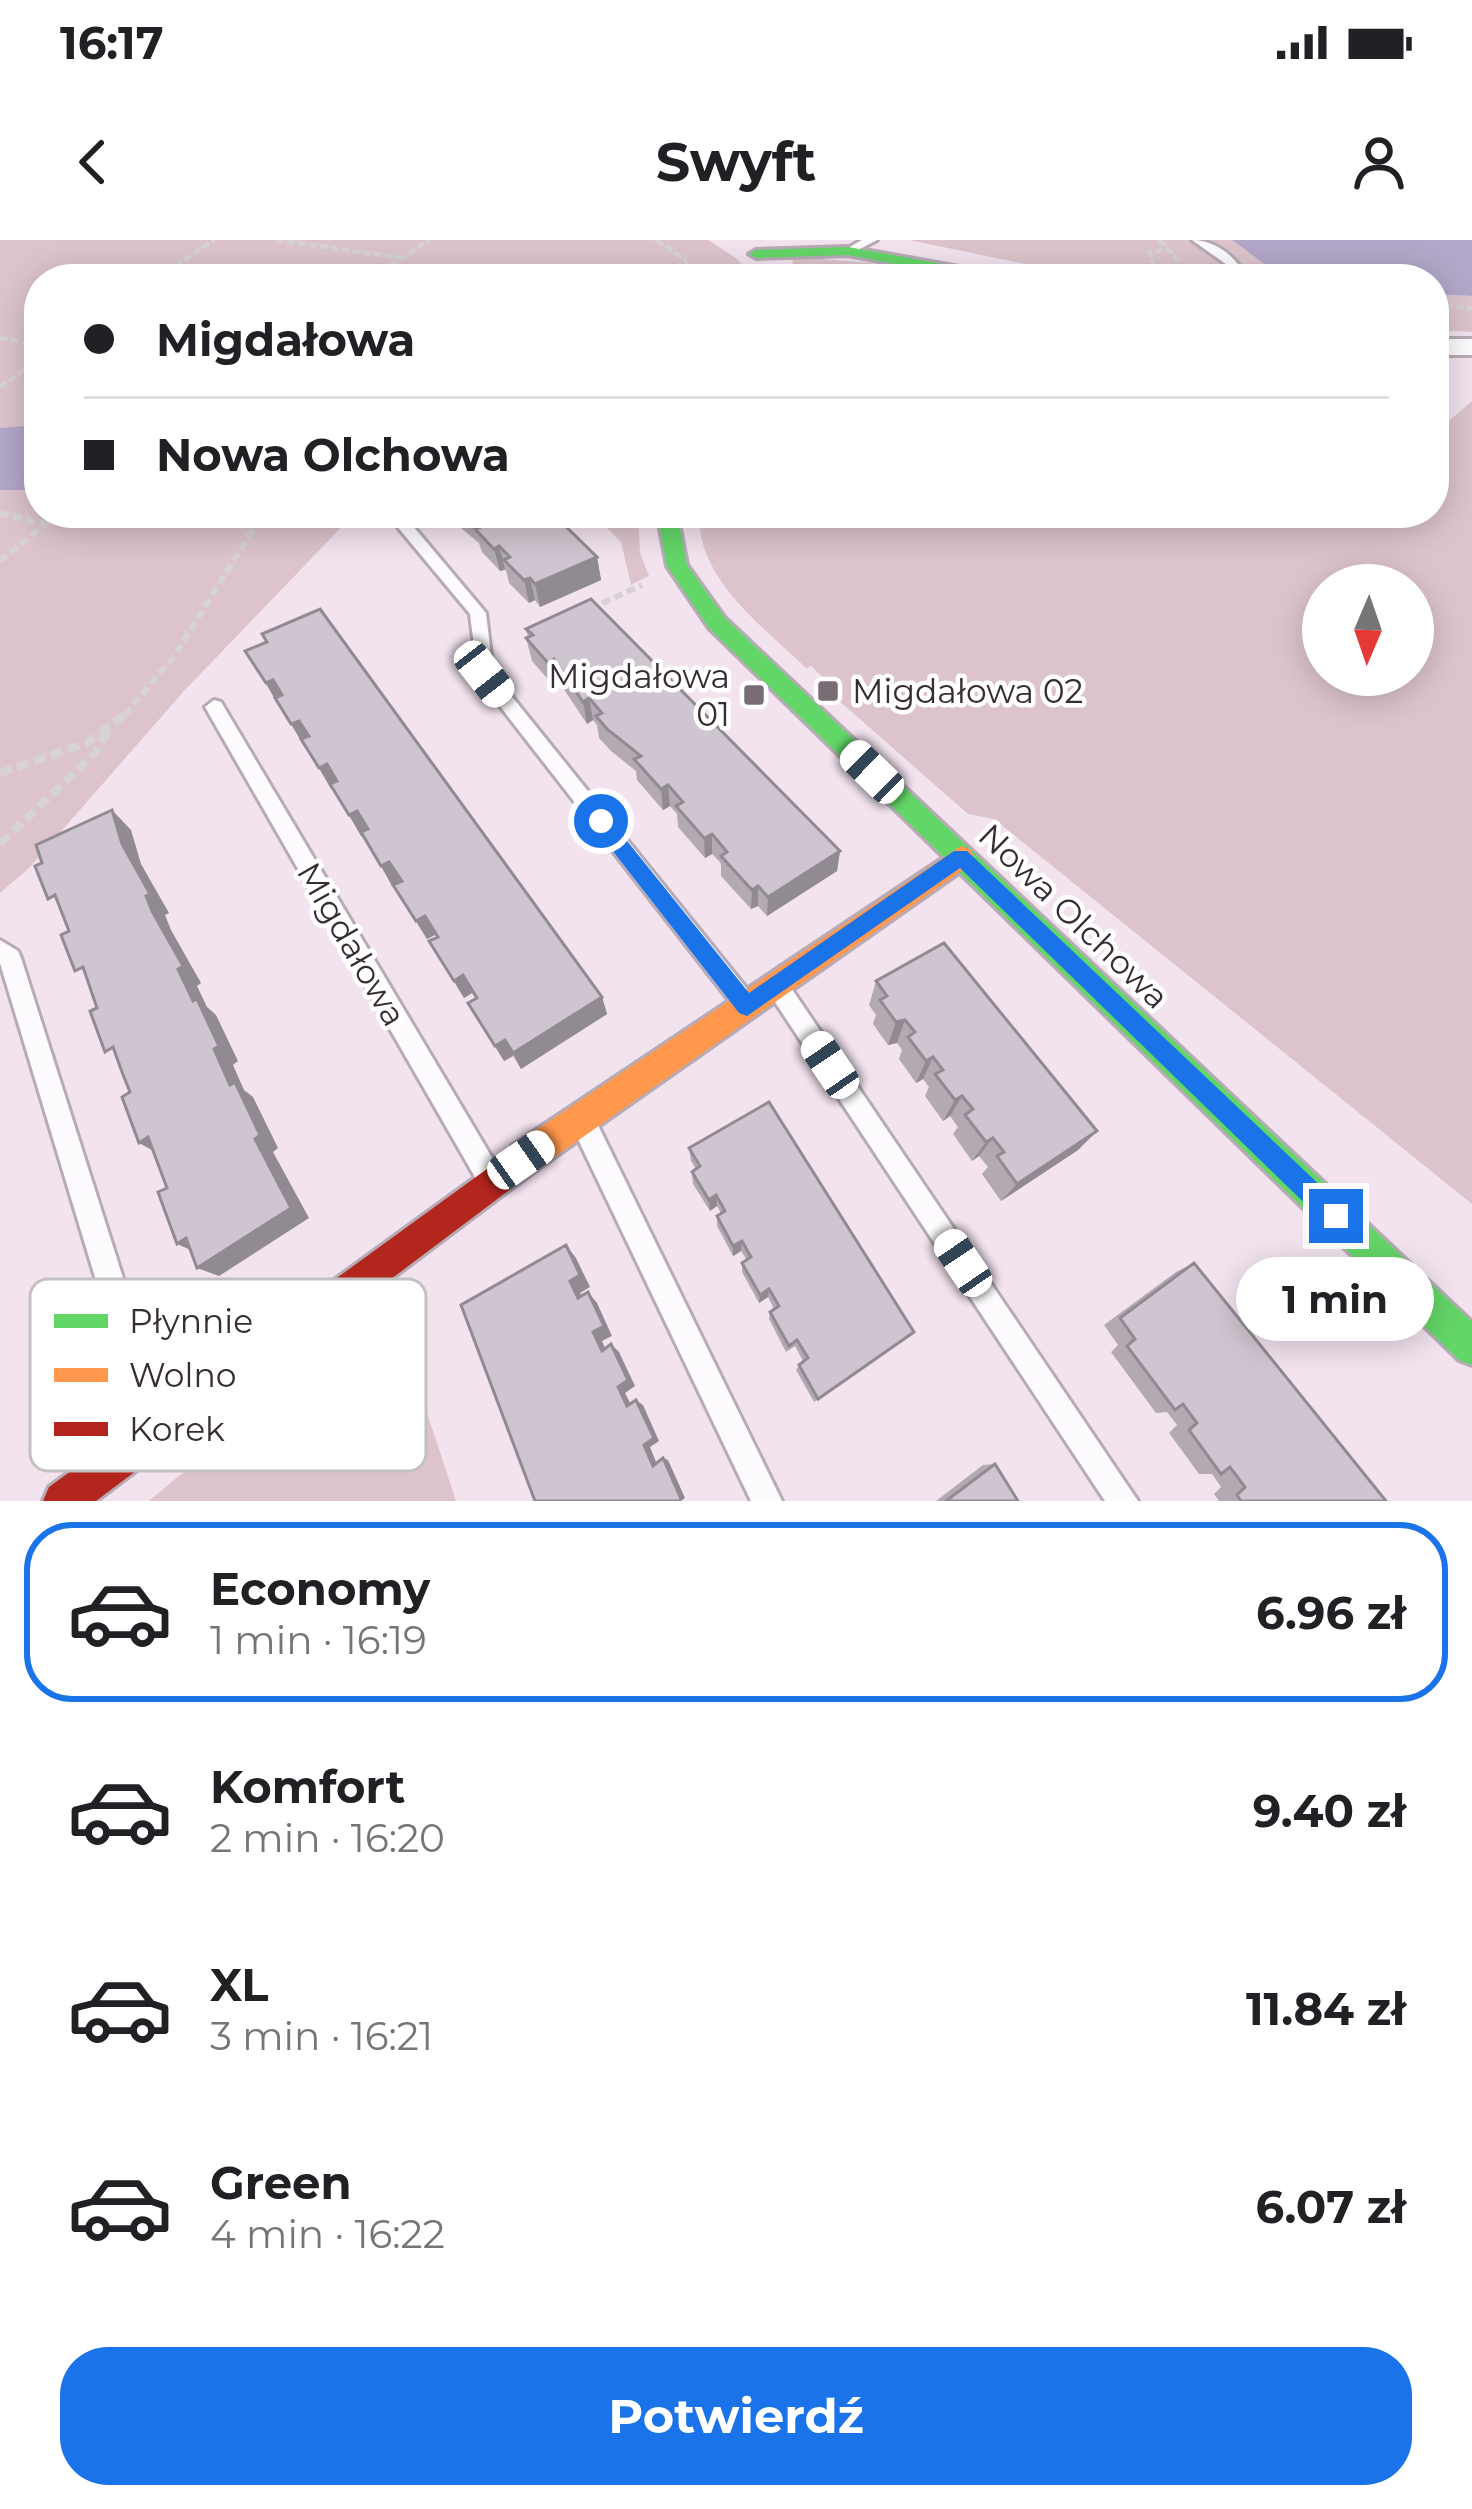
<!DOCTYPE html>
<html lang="pl">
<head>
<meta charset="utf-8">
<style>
	body { margin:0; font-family:Montserrat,sans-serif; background:#f6f6f6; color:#202124; height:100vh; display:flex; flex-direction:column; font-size:45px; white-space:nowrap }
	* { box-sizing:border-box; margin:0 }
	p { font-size:39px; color:#757577 }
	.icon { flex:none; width:66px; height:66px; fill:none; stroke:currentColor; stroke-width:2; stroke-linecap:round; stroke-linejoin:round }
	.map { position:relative; height:1261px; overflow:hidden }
	.sheet { display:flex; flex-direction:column; background:#fff; flex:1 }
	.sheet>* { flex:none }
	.top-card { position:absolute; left:24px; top:24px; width:1425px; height:264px; border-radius:48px; box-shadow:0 6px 30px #0003; display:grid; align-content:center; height:264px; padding:0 60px; background:#fff }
	.needle { width:78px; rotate:182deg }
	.controls { position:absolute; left:1302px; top:324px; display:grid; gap:24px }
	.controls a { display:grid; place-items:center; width:132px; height:132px; border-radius:50%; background:#fff; box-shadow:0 6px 30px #0003; font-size:60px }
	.end { position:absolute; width:54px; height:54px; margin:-27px; border:15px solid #1a73e8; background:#fff; box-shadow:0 0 0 6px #fff }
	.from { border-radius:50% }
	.bubble { position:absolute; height:84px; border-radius:42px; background:#fff; box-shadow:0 6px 30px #0003; font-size:39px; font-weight:700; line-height:84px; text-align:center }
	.car { position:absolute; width:36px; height:72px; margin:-36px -18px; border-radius:15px; box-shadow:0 0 9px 3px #0007; background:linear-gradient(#fff 24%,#345 0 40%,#fff 0 76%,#345 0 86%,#fff 0) }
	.top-card b { display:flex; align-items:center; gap:42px; height:114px; font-size:45px }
	.top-card b+b { border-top:3px solid #e0e0e0 }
	.top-card i { width:30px; height:30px; background:#202124 }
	ul { padding:21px 0 0; list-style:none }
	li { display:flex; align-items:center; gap:36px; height:180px; margin:0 24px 18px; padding:0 36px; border:6px solid transparent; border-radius:48px }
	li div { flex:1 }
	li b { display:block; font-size:45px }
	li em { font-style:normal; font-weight:700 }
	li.current { border-color:#1a73e8 }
	li>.icon { width:108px; height:108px; stroke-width:1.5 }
	.cta { display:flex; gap:24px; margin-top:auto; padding:24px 60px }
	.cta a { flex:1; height:138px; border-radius:48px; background:#1a73e8; color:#fff; font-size:48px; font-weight:700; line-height:138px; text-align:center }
	.status { display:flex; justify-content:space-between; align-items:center; height:84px; padding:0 60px; background:#fff; direction:ltr }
	.status svg { height:33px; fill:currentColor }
	header { display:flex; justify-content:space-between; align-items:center; height:156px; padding:0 60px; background:#fff; font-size:54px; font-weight:700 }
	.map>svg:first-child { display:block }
</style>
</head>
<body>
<div class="status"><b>16:17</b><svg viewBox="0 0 49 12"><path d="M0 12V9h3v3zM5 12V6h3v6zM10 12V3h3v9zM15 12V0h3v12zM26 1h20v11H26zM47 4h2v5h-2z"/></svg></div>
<header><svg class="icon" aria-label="back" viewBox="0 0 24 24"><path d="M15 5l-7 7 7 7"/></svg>Swyft<svg class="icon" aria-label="person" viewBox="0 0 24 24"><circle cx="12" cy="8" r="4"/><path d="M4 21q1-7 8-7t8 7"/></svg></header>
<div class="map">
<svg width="1472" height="1261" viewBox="0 0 1472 1261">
	<rect width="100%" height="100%" fill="#f2e3ef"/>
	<g fill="#ddc4cc" fill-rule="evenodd">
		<path d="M 0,0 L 708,0 L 736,18 L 756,39 L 39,39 L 39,273 L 355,273 L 184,451 L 29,628 L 0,653 Z"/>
		<path d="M 909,0 L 1232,0 L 1279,35 L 1293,39 L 1098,39 Z"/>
		<path d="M 795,17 L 873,23 L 877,30 L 917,39 L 804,39 L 792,22 Z"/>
		<path d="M 1434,54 L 1472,56 L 1472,92 L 1434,90 Z"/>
		<path d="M 1472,161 L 1472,964 L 994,579 L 968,574 L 828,451 L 833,447 L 811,426 L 806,428 C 763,386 697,340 699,273 L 1434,273 L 1434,194 ZM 1323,345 L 1413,345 L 1413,435 L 1323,435 Z"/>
		<path d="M 592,273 L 638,273 L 640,313 L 649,336 L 631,345 L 621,302 Z"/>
		<path d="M 390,1060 L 456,1261 L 149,1261 Z"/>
	</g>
	<g fill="#b2a7c8">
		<path d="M 1232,0 L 1472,0 L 1472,56 L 1434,54 L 1434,39 L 1292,39 L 1279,35 Z"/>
		<path d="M 39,185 L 39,250 L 0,250 L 0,188 Z"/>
	</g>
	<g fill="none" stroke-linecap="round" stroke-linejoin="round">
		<g stroke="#b7abb5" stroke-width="6">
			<g id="lane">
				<path d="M 862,0 L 877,0 L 856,11 L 846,9 Z"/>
				<path d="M 1192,0 C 1216,0 1238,18 1247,39 L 1235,39 L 1230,27 Z"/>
				<path d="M 386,273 L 402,273 L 486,373 L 493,433 L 751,754 L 755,761 L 751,768 L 743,771 L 735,768 L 478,438 L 470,374 Z"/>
				<path d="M 214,460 L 221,462 L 497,926 L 501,935 L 497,944 L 488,948 L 479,944 L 205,467 Z"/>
				<path d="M 0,700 L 18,711 L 21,718 L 167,1176 L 162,1186 L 152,1191 L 142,1186 L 137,1176 L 0,723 Z"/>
				<path d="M 779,739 L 787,742 L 1138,1261 L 1105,1261 L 771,756 L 768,749 L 771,742 Z"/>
				<path d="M 584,872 L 593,875 L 782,1261 L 751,1261 L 575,893 L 572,884 L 575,875 Z"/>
			</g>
		</g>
		<g stroke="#b7abb5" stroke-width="6">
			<rect id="street" x="1434" y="99" width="38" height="16"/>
		</g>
		<g stroke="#b7abb5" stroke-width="6">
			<g id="fast">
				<path d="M 848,7 L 998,34 L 1006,39 L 974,39 L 848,15 L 756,18 L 749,14 L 756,10 Z"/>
				<path d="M 657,273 L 677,273 L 687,325 L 725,378 L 1472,1082 L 1472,1125 L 1459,1120 L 709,388 L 667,326 Z"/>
			</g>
		</g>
		<g stroke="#b7abb5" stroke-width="6">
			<path id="slow" d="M 961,606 L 970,609 L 974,617 L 970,625 L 536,930 L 524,934 L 512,930 L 508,918 L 512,906 Z"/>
		</g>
		<g stroke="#b7abb5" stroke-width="6">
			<path id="jam" d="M 524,902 L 536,906 L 540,918 L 536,930 L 96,1261 L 43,1261 L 49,1247 Z"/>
		</g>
		<g stroke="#d7d2d6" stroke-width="4.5" stroke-dasharray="8 3" stroke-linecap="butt">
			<path d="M 276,0 L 402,18"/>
			<path d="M 656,0 L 687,21"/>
			<path d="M 1159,0 L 1180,22 L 1181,39"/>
			<path d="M 1127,33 L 1156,39"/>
			<path d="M 157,39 L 214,0"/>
			<path d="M 372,39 L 429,0"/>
			<path d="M 643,39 L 688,22"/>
			<path d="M 1156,39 L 1150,12 L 1167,10"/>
			<path d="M 1434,63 L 1472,69"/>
			<path d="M 0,98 L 39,105"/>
			<path d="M 0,147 L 39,120"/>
		</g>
		<g stroke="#d7d2d6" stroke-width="6" stroke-dasharray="9 4.5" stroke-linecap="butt">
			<path d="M 0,273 L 45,284"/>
			<path d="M 0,321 L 59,273"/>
			<path d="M 590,369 L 642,345"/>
			<path d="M 125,475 L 175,415 L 263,273"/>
		</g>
		<g stroke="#d7d2d6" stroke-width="8" stroke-dasharray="12 6" stroke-linecap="butt">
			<path d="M 0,533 L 87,503 L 128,472"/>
			<path d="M 0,604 L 95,513 L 109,490"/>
		</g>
		<use href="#lane" fill="#fdfbfd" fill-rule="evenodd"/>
		<use href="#street" fill="#fdfbfd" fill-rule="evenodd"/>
		<use href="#fast" fill="#63d668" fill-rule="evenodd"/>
		<use href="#slow" fill="#ff974d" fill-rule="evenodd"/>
		<use href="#jam" fill="#b3261e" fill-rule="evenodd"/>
	</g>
	<g fill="#b2a9b3">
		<path d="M 452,273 L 552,273 L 597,317 L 601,340 L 540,367 L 535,360 L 529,363 L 509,343 L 506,330 L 500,331 L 482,312 L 479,303 L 455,283 Z"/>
		<path d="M 526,389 L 840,611 L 837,631 L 767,676 L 758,666 L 751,669 L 721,636 L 721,624 L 719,621 L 712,614 L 705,618 L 678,587 L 677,574 L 670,566 L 663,570 L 637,540 L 636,531 L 611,511 L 599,498 L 597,485 L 593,480 L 587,484 L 559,442 L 553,445 L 532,421 L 526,398 L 528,397 Z"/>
		<path d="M 245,411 L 602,757 L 607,774 L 521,829 L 513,816 L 504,821 L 468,763 L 476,759 L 472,753 L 464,758 L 429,701 L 437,698 L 435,695 L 427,699 Z"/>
		<path d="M 876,741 L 1097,891 L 1078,910 L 1001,961 L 982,934 L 988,927 L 979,916 L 972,921 L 953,894 L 958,887 L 950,876 L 943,881 L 925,856 L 929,847 L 923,839 L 916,843 L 899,819 L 902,810 L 897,803 L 888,805 L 873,784 L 876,775 L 869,765 Z"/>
		<path d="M 689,908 L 906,1098 L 814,1162 L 796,1130 L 803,1121 L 795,1106 L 786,1112 L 769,1079 L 770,1072 L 774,1069 L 768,1057 L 759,1063 L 742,1032 L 742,1023 L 747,1020 L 741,1011 L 733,1016 L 717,986 L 717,976 L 721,973 L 717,966 L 710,971 L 693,944 L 692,932 L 696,929 L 691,921 Z"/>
		<path d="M 1194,1023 L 1386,1261 L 1219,1261 L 1214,1254 L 1221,1247 L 1212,1234 L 1199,1234 L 1169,1193 L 1177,1185 L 1167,1172 L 1156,1173 L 1111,1112 L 1118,1105 L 1104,1085 L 1176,1032 Z"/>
		<path d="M 995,1224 L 1018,1261 L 936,1261 L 983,1225 Z"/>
	</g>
	<g fill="#918a92">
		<path d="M 499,306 L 505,329 L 500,331 L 494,309 Z"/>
		<path d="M 597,317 L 601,340 L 540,367 L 535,344 Z"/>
		<path d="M 530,338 L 535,360 L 529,363 L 524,340 Z"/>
		<path d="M 554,419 L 559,442 L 553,445 L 548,423 Z"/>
		<path d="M 273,440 L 286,462 L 278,465 L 266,443 Z"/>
		<path d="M 589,458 L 593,480 L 587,484 L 583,462 Z"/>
		<path d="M 299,481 L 311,503 L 304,506 L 291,484 Z"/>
		<path d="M 327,524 L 339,546 L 331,549 L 319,528 Z"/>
		<path d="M 668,545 L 670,566 L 663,570 L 661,549 Z"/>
		<path d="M 112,570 L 131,590 L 141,624 L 169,673 L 165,675 L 171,690 L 201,743 L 197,746 L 207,767 L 216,775 L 238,821 L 233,825 L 244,850 L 253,857 L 278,908 L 273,912 L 309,978 L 219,1036 L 197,1028 L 255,899 L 122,604 Z"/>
		<path d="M 357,571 L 368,592 L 361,596 L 349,575 Z"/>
		<path d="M 712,594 L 712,614 L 705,618 L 704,598 Z"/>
		<path d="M 840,611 L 837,631 L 767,676 L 768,657 Z"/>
		<path d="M 389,622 L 400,641 L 392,646 L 381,626 Z"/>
		<path d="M 758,646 L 758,666 L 751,669 L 752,650 Z"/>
		<path d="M 425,676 L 435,695 L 427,699 L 416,681 Z"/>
		<path d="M 463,735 L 472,753 L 464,758 L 454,741 Z"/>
		<path d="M 602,757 L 607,774 L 521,829 L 513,813 Z"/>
		<path d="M 905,780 L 897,803 L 888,805 L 896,782 Z"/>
		<path d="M 505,800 L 513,816 L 504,821 L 495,806 Z"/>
		<path d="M 933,817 L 923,839 L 916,843 L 926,821 Z"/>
		<path d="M 962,856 L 950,876 L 943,881 L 955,860 Z"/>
		<path d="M 1097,891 L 1078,910 L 1001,961 L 1017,944 Z"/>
		<path d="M 148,897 L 161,915 L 139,903 Z"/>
		<path d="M 993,898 L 979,916 L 972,921 L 986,902 Z"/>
		<path d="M 716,955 L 717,966 L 710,971 L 709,960 Z"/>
		<path d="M 186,998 L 200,1014 L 177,1004 Z"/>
		<path d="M 742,1001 L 741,1011 L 733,1016 L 733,1006 Z"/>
		<path d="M 566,1005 L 576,1018 L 590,1047 L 580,1053 L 588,1069 L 578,1058 L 570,1041 Z"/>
		<path d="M 769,1049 L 768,1057 L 759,1063 L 760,1055 Z"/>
		<path d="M 588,1052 L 597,1063 L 612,1096 L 602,1101 L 610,1119 L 602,1111 L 593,1092 Z"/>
		<path d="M 611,1104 L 619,1112 L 635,1146 L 625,1153 L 634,1171 L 627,1166 L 618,1147 Z"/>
		<path d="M 636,1160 L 643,1165 L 659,1201 L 650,1207 L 658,1227 L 653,1226 L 644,1205 Z"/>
		<path d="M 663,1218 L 668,1220 L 685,1258 L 681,1261 L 679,1261 Z"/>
	</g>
	<g fill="#cfc5d0" stroke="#918a92" stroke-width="3">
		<path d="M 464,273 L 552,273 L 597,317 L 535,344 L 530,338 L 524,340 L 504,320 L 510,317 L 499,306 L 494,309 L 475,289 L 481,287 Z"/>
		<path d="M 591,359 L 840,611 L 768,657 L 758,646 L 752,650 L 721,616 L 727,612 L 718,601 L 712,594 L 704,598 L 676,566 L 683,562 L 668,545 L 661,549 L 634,519 L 641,516 L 607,489 L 596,476 L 602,473 L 589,458 L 583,462 L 554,419 L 548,423 L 526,398 L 533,395 L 526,389 Z"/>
		<path d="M 320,369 L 602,757 L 513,813 L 505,800 L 495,806 L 468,763 L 477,758 L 463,735 L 454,741 L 429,701 L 438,697 L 425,676 L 416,681 L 393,645 L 402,641 L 389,622 L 381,626 L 361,592 L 368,589 L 362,579 L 357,571 L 349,575 L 330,544 L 337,541 L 327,524 L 319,528 L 301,499 L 309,496 L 299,481 L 291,484 L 275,458 L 282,455 L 278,448 L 273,440 L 266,443 L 245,411 L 267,402 L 262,394 Z"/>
		<path d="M 112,570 L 122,604 L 150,654 L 146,656 L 152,671 L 183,726 L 178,729 L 193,761 L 197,759 L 219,806 L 214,809 L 230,845 L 235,842 L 260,895 L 255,899 L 291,968 L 197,1028 L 186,998 L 177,1004 L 158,952 L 167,948 L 158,924 L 148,897 L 139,903 L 122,857 L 130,852 L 122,832 L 113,807 L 105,812 L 90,771 L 97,768 L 83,727 L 75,731 L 61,695 L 69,691 L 55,655 L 48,659 L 35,626 L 42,623 L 36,605 Z"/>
		<path d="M 944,703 L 1097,891 L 1017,944 L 997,916 L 1004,912 L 993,898 L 986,902 L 965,875 L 973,869 L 962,856 L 955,860 L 935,834 L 943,830 L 933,817 L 926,821 L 908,797 L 915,792 L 905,780 L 896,782 L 880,760 L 887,756 L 876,741 Z"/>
		<path d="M 769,862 L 914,1092 L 818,1159 L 799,1125 L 808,1118 L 797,1100 L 789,1106 L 770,1072 L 779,1066 L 769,1049 L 760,1055 L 742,1023 L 751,1017 L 742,1001 L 733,1006 L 717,976 L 725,971 L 716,955 L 709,960 L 692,932 L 700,926 L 689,908 Z"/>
		<path d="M 566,1005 L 580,1035 L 570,1041 L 578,1058 L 588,1052 L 604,1086 L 593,1092 L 602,1111 L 611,1104 L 628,1140 L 618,1147 L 627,1166 L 636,1160 L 654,1198 L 644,1205 L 653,1226 L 663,1218 L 681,1259 L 679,1261 L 535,1261 L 461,1065 Z"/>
		<path d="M 1194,1023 L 1386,1261 L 1241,1261 L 1237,1255 L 1245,1247 L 1230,1227 L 1221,1234 L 1189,1190 L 1197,1183 L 1183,1164 L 1175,1170 L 1127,1106 L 1135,1099 L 1120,1078 Z"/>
		<path d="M 995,1224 L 1018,1261 L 946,1261 Z"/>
	</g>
	<path fill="#1a73e8" d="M 601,574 L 607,576 L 749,753 L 954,611 L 967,611 L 1344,968 L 1344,985 L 1327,985 L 960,628 L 747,776 L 739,773 L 594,587 L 591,581 Z"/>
	<g fill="#786c75" stroke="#fff" stroke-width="4.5">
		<rect x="816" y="439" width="24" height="24" rx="6"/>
		<rect x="742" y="443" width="24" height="24" rx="6"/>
	</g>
	<g text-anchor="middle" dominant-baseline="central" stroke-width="9" stroke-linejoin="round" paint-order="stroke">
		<g font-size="33" fill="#362c34" stroke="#fff" text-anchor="end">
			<text x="730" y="436">Migdałowa<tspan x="730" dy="38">01</tspan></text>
			<text x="852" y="451" text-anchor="start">Migdałowa 02</text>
		</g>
		<g font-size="33" fill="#362c34" stroke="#fff">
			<text transform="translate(1074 676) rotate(44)">Nowa Olchowa</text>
			<text transform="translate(352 704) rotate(60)">Migdałowa</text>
		</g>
	</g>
	<rect x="30" y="1039" width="396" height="192" rx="18" fill="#fff" stroke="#c3c0c2" stroke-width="3"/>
	<rect x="54" y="1074" width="54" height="14" fill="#63d668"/>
	<rect x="54" y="1128" width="54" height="14" fill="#ff974d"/>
	<rect x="54" y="1182" width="54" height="14" fill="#b3261e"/>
	<g font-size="33" fill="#362c34">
		<text x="129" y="1093">Płynnie</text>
		<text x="129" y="1147">Wolno</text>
		<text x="129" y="1201">Korek</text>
	</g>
</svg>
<div class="controls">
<a><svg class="needle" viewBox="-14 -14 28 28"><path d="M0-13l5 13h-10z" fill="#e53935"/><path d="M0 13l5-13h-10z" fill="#757577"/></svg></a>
</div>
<i class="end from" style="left:601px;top:581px"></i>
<i class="end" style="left:1336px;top:976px"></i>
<div class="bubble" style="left:1236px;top:1017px;width:198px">1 min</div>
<i class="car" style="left:484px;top:434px;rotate:142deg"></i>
<i class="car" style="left:872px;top:532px;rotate:314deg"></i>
<i class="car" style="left:830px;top:825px;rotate:326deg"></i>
<i class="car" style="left:521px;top:920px;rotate:55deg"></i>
<i class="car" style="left:963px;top:1023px;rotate:326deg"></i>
<div class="top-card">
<b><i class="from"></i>Migdałowa</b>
<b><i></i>Nowa Olchowa</b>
</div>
</div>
<section class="sheet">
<ul>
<li class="current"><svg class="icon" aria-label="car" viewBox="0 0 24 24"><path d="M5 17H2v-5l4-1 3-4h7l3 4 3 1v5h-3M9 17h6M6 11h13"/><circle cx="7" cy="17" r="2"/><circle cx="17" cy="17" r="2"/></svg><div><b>Economy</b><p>1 min · 16:19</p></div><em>6.96 zł</em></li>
<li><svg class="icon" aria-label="car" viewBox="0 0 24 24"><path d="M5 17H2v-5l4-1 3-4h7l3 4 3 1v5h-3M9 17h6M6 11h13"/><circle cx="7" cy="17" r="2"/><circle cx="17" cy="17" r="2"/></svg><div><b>Komfort</b><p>2 min · 16:20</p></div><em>9.40 zł</em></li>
<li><svg class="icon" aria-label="car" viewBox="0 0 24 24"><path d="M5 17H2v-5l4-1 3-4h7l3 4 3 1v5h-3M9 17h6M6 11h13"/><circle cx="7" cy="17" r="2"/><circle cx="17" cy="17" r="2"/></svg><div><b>XL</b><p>3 min · 16:21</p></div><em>11.84 zł</em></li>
<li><svg class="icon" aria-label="car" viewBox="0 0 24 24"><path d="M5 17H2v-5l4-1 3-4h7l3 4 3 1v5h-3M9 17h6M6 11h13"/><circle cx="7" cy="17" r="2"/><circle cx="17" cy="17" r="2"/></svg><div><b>Green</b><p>4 min · 16:22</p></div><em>6.07 zł</em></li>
</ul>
<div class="cta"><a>Potwierdź</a></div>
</section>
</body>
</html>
